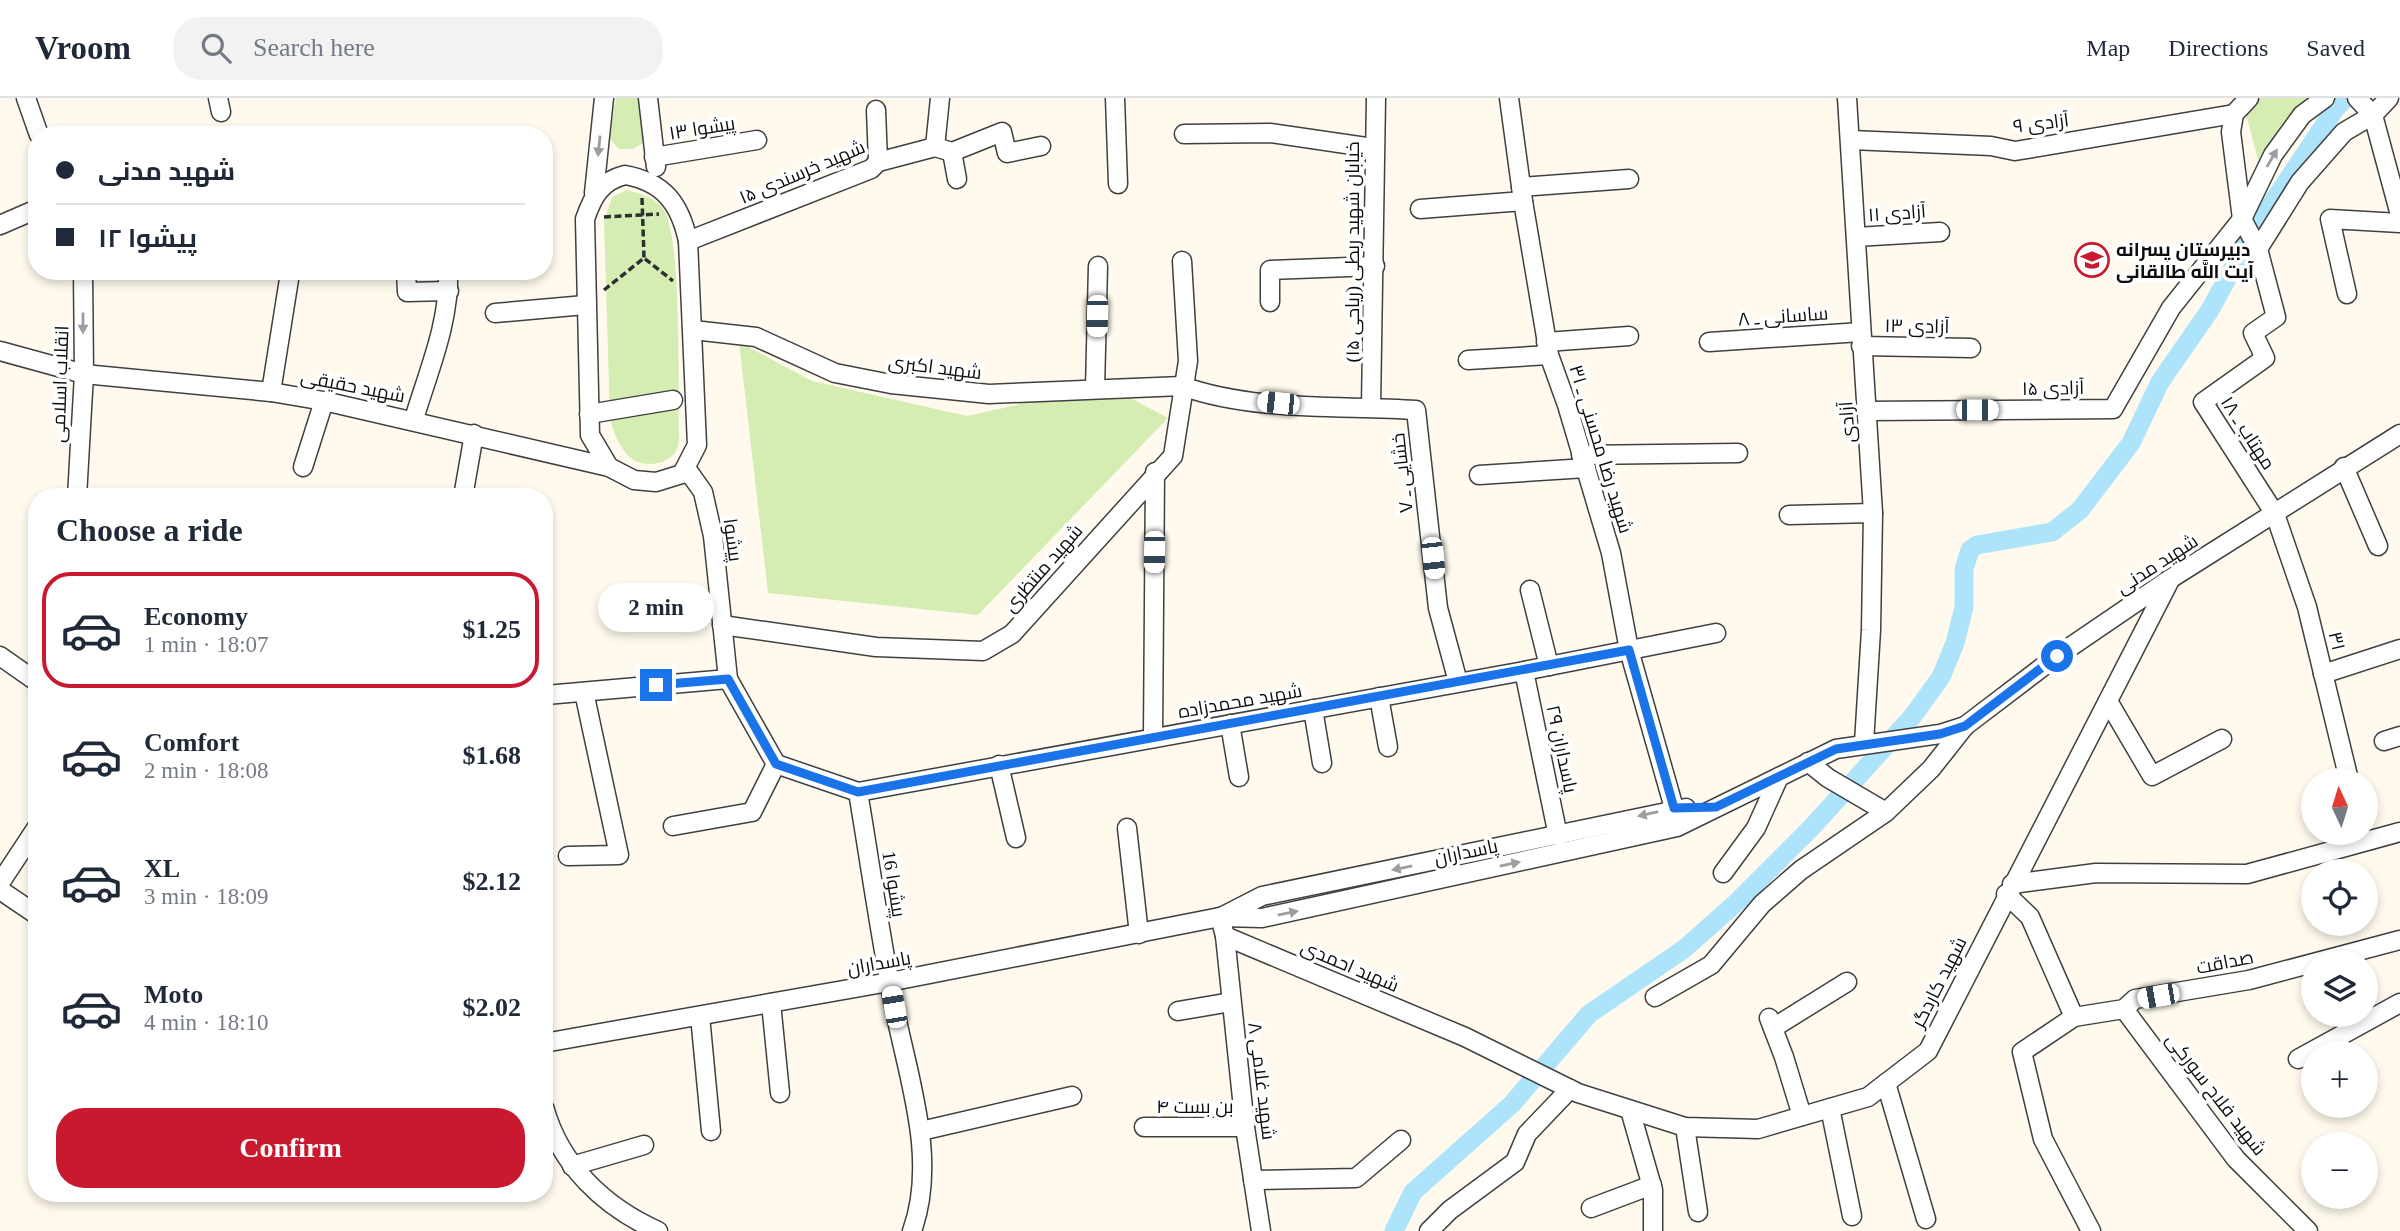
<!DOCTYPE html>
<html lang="en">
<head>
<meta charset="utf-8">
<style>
	body { margin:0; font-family:"Times New Roman",Cairo,serif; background:#f2f2f3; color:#1f2937; height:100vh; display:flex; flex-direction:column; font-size:26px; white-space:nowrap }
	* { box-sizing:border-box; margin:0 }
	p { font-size:23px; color:#747a83 }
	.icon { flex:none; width:38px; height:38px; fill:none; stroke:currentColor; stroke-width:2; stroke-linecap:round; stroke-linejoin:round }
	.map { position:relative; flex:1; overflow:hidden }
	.side { position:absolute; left:28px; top:390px; width:525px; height:714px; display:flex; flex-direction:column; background:#fff; border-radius:28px; box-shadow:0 4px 10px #0003 }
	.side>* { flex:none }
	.top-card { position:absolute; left:28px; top:28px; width:525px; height:154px; border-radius:28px; box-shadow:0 4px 10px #0003; display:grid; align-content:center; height:154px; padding:0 28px; background:#fff }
	.needle { width:46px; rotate:356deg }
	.controls { position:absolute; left:2301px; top:670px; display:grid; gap:14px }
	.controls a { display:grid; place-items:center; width:77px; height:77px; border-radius:50%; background:#fff; box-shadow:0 4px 10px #0003; font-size:35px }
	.end { position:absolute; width:32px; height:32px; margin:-16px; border:9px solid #1a73e8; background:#fff; box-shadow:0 0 0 4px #fff }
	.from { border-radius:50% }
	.bubble { position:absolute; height:49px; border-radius:24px; background:#fff; box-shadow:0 4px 10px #0003; font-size:23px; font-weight:800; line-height:49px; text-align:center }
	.car { position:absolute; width:21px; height:42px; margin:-21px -10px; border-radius:9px; box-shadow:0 0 5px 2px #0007; background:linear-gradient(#fff 24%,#345 0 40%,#fff 0 76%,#345 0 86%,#fff 0) }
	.top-card b { display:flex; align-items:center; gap:24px; height:66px; font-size:26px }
	.top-card b+b { border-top:2px solid #e0e1e3 }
	.top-card i { width:18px; height:18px; background:#1f2937 }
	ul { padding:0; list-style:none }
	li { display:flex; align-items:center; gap:21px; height:116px; margin:0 14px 10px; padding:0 14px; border:4px solid transparent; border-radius:28px }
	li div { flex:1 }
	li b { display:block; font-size:26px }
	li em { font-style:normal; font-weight:800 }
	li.active { border-color:#c9192e }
	li>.icon { width:63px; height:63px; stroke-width:1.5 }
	h2 { padding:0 28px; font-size:32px; line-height:84px }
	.cta { display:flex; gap:14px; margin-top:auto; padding:14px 28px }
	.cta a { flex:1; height:80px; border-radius:28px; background:#c9192e; color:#fff; font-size:28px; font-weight:800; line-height:80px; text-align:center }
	header { display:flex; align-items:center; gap:42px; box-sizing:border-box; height:98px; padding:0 35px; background:#fff; border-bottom:2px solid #e0e1e3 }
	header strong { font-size:33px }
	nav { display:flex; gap:38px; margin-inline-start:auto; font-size:24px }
	.search { width:490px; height:63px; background:#f2f2f3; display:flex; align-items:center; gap:18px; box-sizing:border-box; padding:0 24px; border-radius:28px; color:#747a83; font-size:26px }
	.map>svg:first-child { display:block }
</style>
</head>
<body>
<header>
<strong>Vroom</strong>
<div class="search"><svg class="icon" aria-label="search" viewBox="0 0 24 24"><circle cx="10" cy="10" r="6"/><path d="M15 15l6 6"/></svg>Search here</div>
<nav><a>Map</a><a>Directions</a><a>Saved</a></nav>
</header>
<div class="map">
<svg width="2400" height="1133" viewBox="0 0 2400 1133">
	<rect width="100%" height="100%" fill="#fffaed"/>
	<g fill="#d5edb3">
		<path d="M 616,0 L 639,0 L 645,44 L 633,51 L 619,51 L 609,40 Z"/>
		<path d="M 2257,0 L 2312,0 L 2260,69 L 2245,13 Z"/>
		<path d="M 627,92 C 641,96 655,99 664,112 C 682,143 678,291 679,334 C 679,339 679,347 677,351 C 670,367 645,370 632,361 C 620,352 614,335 610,321 L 604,123 L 612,99 Z"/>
		<path d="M 739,244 L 812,283 L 967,318 L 1106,287 L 1168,320 L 978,517 L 768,495 Z"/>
	</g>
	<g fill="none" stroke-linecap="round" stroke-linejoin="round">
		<path stroke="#ade4fb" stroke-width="19" d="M 1394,1133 L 1413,1094 L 1512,1006 L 1589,916 L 1684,851 L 1737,804 L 1811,730 L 1912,619 L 1941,579 L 1955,545 L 1964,509 L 1964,471 L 1970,452 L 1977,447 L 2052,434 L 2080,412 L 2131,345 L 2160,284 L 2210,212 L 2252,135 L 2335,11 L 2346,0"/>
		<g stroke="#404040" stroke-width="21">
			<g id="minor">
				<path d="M 26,0 L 39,37"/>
				<path d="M 218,0 L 221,14"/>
				<path d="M 648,0 L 656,69"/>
				<path d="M 1115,0 L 1118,86"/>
				<path d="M 1509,0 L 1523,103 L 1549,257 L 1567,307 L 1611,455 L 1629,552 L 1674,710"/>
				<path d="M 1847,0 L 1873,415 L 1871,532 L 1864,645"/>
				<path d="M 2249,0 L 2234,16 L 2231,34 L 2242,121 L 2258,151 L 2276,219 L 2253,235 L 2265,260 L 2203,304 L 2275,416 L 2307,509 L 2349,682"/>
				<path d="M 2357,0 L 2373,17 L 2400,117"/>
				<path d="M 876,12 L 878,64"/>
				<path d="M 1184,36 L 1270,35 L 1373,50"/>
				<path d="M 1851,42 L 1991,48 L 2015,53 L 2234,16"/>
				<path d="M 935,49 L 952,54 L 1002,34 L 1007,55 L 1041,48"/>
				<path d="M 935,49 L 940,0"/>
				<path d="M 952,54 L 957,81"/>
				<path d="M 654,59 L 757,42"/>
				<path d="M 625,77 C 664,84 680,106 688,143 L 697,347 L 682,376 L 656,384 L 634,382 L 609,369 L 590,337 L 585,121 C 593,98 601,83 625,77 Z"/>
				<path d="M 1521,89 L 1629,81"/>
				<path d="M 594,95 L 604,0"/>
				<path d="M 1420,111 L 1523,103"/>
				<path d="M 0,127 L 37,111"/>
				<path d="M 1856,139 L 1940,134"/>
				<path d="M 688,143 L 871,71 L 878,64 L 935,49"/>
				<path d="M 2258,151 L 2300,84 L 2344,34 L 2373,17 L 2389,0"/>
				<path d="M 406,173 L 407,194 L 449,193"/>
				<path d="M 2347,196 L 2330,121 L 2400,125"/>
				<path d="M 1270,204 L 1270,172 L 1375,168"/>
				<path d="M 495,215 L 585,207"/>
				<path d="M 693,232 L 756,239 L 835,275 L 891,286 L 989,296 L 1182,288 C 1255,314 1339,307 1416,312 L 1438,510 L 1458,584"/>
				<path d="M 1546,244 L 1629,238"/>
				<path d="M 1709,244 L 1861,234"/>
				<path d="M 1861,248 L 1971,250"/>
				<path d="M 0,253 L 84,276 L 271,294 L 324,303 L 609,369"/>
				<path d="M 1468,262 L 1549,257"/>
				<path d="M 1095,291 L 1098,168"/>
				<path d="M 271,294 L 290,175"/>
				<path d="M 1371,309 L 1376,0"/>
				<path d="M 1867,313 L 2113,311 L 2171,210 L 2242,121 L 2273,57 L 2302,17 L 2325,0"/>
				<path d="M 589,316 L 673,302"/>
				<path d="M 414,321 C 428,274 450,224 448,173"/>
				<path d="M 1581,357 L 1738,355"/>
				<path d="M 303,369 L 324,303"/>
				<path d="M 2344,369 L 2378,448"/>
				<path d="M 686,370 L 703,394 L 713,438 L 728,581 L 776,666 L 858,694 L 1524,573 L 1716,535"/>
				<path d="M 1479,377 L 1586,370"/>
				<path d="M 77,399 L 84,276 L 83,173"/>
				<path d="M 463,399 L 474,336"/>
				<path d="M 1789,417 L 1873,415"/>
				<path d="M 1530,492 L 1549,568"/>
				<path d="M 722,527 L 876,549 L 983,553 L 1012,536 L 1173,358 L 1188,263 L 1182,163"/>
				<path d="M 0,558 L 37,584"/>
				<path d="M 1524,573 L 1558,738"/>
				<path d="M 2323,576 L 2400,551"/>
				<path d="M 546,597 L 728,581"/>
				<path d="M 1379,599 L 1388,649"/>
				<path d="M 2108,603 L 2152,678 L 2222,641"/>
				<path d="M 1313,611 L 1322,665"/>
				<path d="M 1230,626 L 1239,679"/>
				<path d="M 1153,640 L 1155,374"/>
				<path d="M 2384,643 L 2400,638"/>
				<path d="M 1808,664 L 1828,680 L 1886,714"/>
				<path d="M 999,667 L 1016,740"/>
				<path d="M 858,694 C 870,765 880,837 894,908 C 908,980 938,1061 912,1133"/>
				<path d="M 673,728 L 752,714 L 776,666"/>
				<path d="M 1127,730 L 1139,836"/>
				<path d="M 568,758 L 619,757 L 584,594"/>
				<path d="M 1723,775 L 1756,730 L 1779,679"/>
				<path d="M 0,785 L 37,729"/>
				<path d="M 2012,786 L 2096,775 L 2247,776 L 2400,734"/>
				<path d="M 0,792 L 37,817"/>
				<path d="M 2006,796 L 2030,819 L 2074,919 L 2124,911 L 2135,901 L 2249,882 L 2400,842"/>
				<path d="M 1223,818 L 1262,798 L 1686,710"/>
				<path d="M 1220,819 L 1225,838 L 1465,939 L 1578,995 L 1685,1029 L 1758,1031 L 1868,999 L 1928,953 L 2169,484"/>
				<path d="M 1225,838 L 1245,1029 L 1261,1133"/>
				<path d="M 1655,899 L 1711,867 L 1762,806 L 1801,772 L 1886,714 L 1931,671 L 1965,628"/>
				<path d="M 771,905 L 780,995"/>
				<path d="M 2124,911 L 2236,1061 L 2308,1133"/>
				<path d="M 1178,913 L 1231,904"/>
				<path d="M 700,918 L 711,1033"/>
				<path d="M 2074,919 L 2022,954 L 2043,1041 L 2091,1133"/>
				<path d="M 1769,920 L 1784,959 L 1802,1018"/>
				<path d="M 1773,930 L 1847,884"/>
				<path d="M 544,945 L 889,884 L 1220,819 L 1262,820 L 1677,729 L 1836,651 L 1940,636 L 1965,628 L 2057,558 L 2170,481 L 2400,336"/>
				<path d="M 2298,961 L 2400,905"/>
				<path d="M 1886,985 L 1926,1121"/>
				<path d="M 544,1009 C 560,1067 604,1109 658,1133"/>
				<path d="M 1830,1010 L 1852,1118"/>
				<path d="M 1630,1012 L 1653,1092 L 1653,1133"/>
				<path d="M 1144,1029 L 1245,1029"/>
				<path d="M 1685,1029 L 1698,1114"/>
				<path d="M 921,1033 L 1072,998"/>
				<path d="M 572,1068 L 644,1047"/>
				<path d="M 1253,1082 L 1356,1080 L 1401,1042"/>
				<path d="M 1591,1110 L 1652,1087"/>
				<path d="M 1429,1133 L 1450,1112 L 1515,1064 L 1527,1036 L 1570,991"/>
			</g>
		</g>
		<g stroke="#2f2f2f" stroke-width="3.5" stroke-dasharray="7 3.5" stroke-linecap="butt">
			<path d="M 642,100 L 644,160"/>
			<path d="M 604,119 L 659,116"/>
			<path d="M 604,192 L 644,160 L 673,183"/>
		</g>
		<use href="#minor" stroke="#fff" stroke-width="18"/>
	</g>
	<defs><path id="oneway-solid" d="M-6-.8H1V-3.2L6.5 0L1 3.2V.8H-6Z" transform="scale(1.75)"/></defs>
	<g fill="#9e9e9e">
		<use href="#oneway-solid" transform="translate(599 48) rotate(96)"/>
		<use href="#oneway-solid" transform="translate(2272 60) rotate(-60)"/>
		<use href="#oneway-solid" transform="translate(83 225) rotate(90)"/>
		<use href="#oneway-solid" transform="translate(1648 716) rotate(167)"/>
		<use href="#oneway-solid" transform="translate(1510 766) rotate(-12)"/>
		<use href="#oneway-solid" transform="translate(1402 770) rotate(168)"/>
		<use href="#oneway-solid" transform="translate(1288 815) rotate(-12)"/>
	</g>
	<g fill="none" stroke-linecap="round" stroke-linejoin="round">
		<path stroke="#1a73e8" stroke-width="9" d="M 656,587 L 728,581 L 776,666 L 858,694 L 1629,552 L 1674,710 L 1716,709 L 1836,651 L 1940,636 L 1965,628 L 2057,558"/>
	</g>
	<defs>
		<g id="school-ring" transform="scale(1.75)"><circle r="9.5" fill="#fff" stroke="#c9192e" stroke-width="1.5"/><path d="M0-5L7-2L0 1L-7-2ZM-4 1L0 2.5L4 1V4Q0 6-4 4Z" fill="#c9192e"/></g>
	</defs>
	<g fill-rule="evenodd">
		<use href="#school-ring" x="2092" y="162"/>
	</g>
	<g text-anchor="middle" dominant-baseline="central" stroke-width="7" stroke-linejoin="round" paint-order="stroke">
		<g font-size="19" fill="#0d0d0d" stroke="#fff">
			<text transform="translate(2041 25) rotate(-7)">آزادی ۹</text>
			<text transform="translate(702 30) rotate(-9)">پیشوا ۱۳</text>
			<text transform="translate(802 74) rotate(-23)">شهید خرسندی ۱۵</text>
			<text transform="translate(1897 115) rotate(-4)">آزادی ۱۱</text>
			<text transform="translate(1352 154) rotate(-90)">خیابان شهید ربطی (ریاحی ۱۵)</text>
			<text transform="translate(1783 218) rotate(-4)">ساسانی ـ ۸</text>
			<text transform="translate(1917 228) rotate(1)">آزادی ۱۳</text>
			<text transform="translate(935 269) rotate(7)">شهید اکبری</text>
			<text transform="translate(60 286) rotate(-88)">انقلاب اسلامی</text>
			<text transform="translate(353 288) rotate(11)">شهید حقیقی</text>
			<text transform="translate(2053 290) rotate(-1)">آزادی ۱۵</text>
			<text transform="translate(1847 324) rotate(-94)">آزادی</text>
			<text transform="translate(2248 335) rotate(57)">مهتاب ـ ۱۸</text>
			<text transform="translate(1601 351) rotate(73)">شهید رضا محسنی ـ ۳۱</text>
			<text transform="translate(1402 375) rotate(-96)">خشایی ـ ۷</text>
			<text transform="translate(733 442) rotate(82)">پیشوا</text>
			<text transform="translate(2157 466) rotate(-33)">شهید مدنی</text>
			<text transform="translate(1043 470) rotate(-49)">شهید منتظری</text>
			<text transform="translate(2337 543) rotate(77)">۳۱</text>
			<text transform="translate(1240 603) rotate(-10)">شهید محمدزاده</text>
			<text transform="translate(1562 651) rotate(78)">پاسداران ۲۹</text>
			<text transform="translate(1466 754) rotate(-12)">پاسداران</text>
			<text transform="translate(894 786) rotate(81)">پیشوا 16</text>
			<text transform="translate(2225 864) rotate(-11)">صداقت</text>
			<text transform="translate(879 865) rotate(-10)">پاسداران</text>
			<text transform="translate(1350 868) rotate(23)">شهید احمدی</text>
			<text transform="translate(1939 884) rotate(-63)">شهید کاردگر</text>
			<text transform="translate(1262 983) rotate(83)">۸ شهید غلامی</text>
			<text transform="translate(2216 996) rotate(52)">شهید فلاح سورکی</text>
			<text x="1195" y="1008">بن بست ۴</text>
		</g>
		<g font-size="19" font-weight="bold" fill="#0d0d0d" stroke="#fff" text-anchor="start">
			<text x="2116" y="151">دبیرستان پسرانه<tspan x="2116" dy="22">آیت اللَّه طالقانی</tspan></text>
		</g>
	</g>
</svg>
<div class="controls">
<a><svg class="needle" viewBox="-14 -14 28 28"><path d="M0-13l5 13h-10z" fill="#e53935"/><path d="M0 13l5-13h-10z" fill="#747a83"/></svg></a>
<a><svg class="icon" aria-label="locate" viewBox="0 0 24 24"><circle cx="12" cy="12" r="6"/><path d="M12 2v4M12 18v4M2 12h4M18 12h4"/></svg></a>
<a><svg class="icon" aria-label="layers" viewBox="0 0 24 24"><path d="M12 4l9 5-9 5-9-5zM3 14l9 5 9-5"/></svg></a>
<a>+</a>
<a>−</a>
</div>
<i class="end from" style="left:2057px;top:558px"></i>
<i class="end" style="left:656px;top:587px"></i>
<div class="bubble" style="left:598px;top:485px;width:116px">2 min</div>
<i class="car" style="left:1097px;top:218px;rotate:181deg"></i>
<i class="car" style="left:1278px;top:305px;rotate:276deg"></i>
<i class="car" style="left:1977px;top:312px;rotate:90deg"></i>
<i class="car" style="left:1154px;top:454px;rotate:181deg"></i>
<i class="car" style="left:1433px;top:460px;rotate:174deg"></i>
<i class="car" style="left:2158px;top:898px;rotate:260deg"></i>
<i class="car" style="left:894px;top:909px;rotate:350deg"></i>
<div class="top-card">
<b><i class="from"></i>شهید مدنی</b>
<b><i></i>پیشوا ۱۲</b>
</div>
<section class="side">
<h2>Choose a ride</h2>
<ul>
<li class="active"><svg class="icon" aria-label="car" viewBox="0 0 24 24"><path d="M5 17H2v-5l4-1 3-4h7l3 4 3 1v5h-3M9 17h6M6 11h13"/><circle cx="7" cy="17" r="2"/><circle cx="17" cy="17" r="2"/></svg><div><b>Economy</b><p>1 min · 18:07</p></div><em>$1.25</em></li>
<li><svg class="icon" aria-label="car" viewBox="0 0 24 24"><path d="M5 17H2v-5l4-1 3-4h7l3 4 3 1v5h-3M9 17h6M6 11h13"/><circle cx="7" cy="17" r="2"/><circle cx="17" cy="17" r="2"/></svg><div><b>Comfort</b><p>2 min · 18:08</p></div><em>$1.68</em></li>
<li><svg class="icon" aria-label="car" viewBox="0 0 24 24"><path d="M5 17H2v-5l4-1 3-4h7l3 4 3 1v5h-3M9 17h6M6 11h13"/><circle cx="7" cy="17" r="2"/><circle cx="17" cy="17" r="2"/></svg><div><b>XL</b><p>3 min · 18:09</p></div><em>$2.12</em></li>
<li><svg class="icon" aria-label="car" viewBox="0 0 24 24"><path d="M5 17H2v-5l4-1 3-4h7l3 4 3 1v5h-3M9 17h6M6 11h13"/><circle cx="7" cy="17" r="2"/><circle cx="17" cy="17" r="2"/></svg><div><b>Moto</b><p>4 min · 18:10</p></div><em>$2.02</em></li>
</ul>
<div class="cta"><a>Confirm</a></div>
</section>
</div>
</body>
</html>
